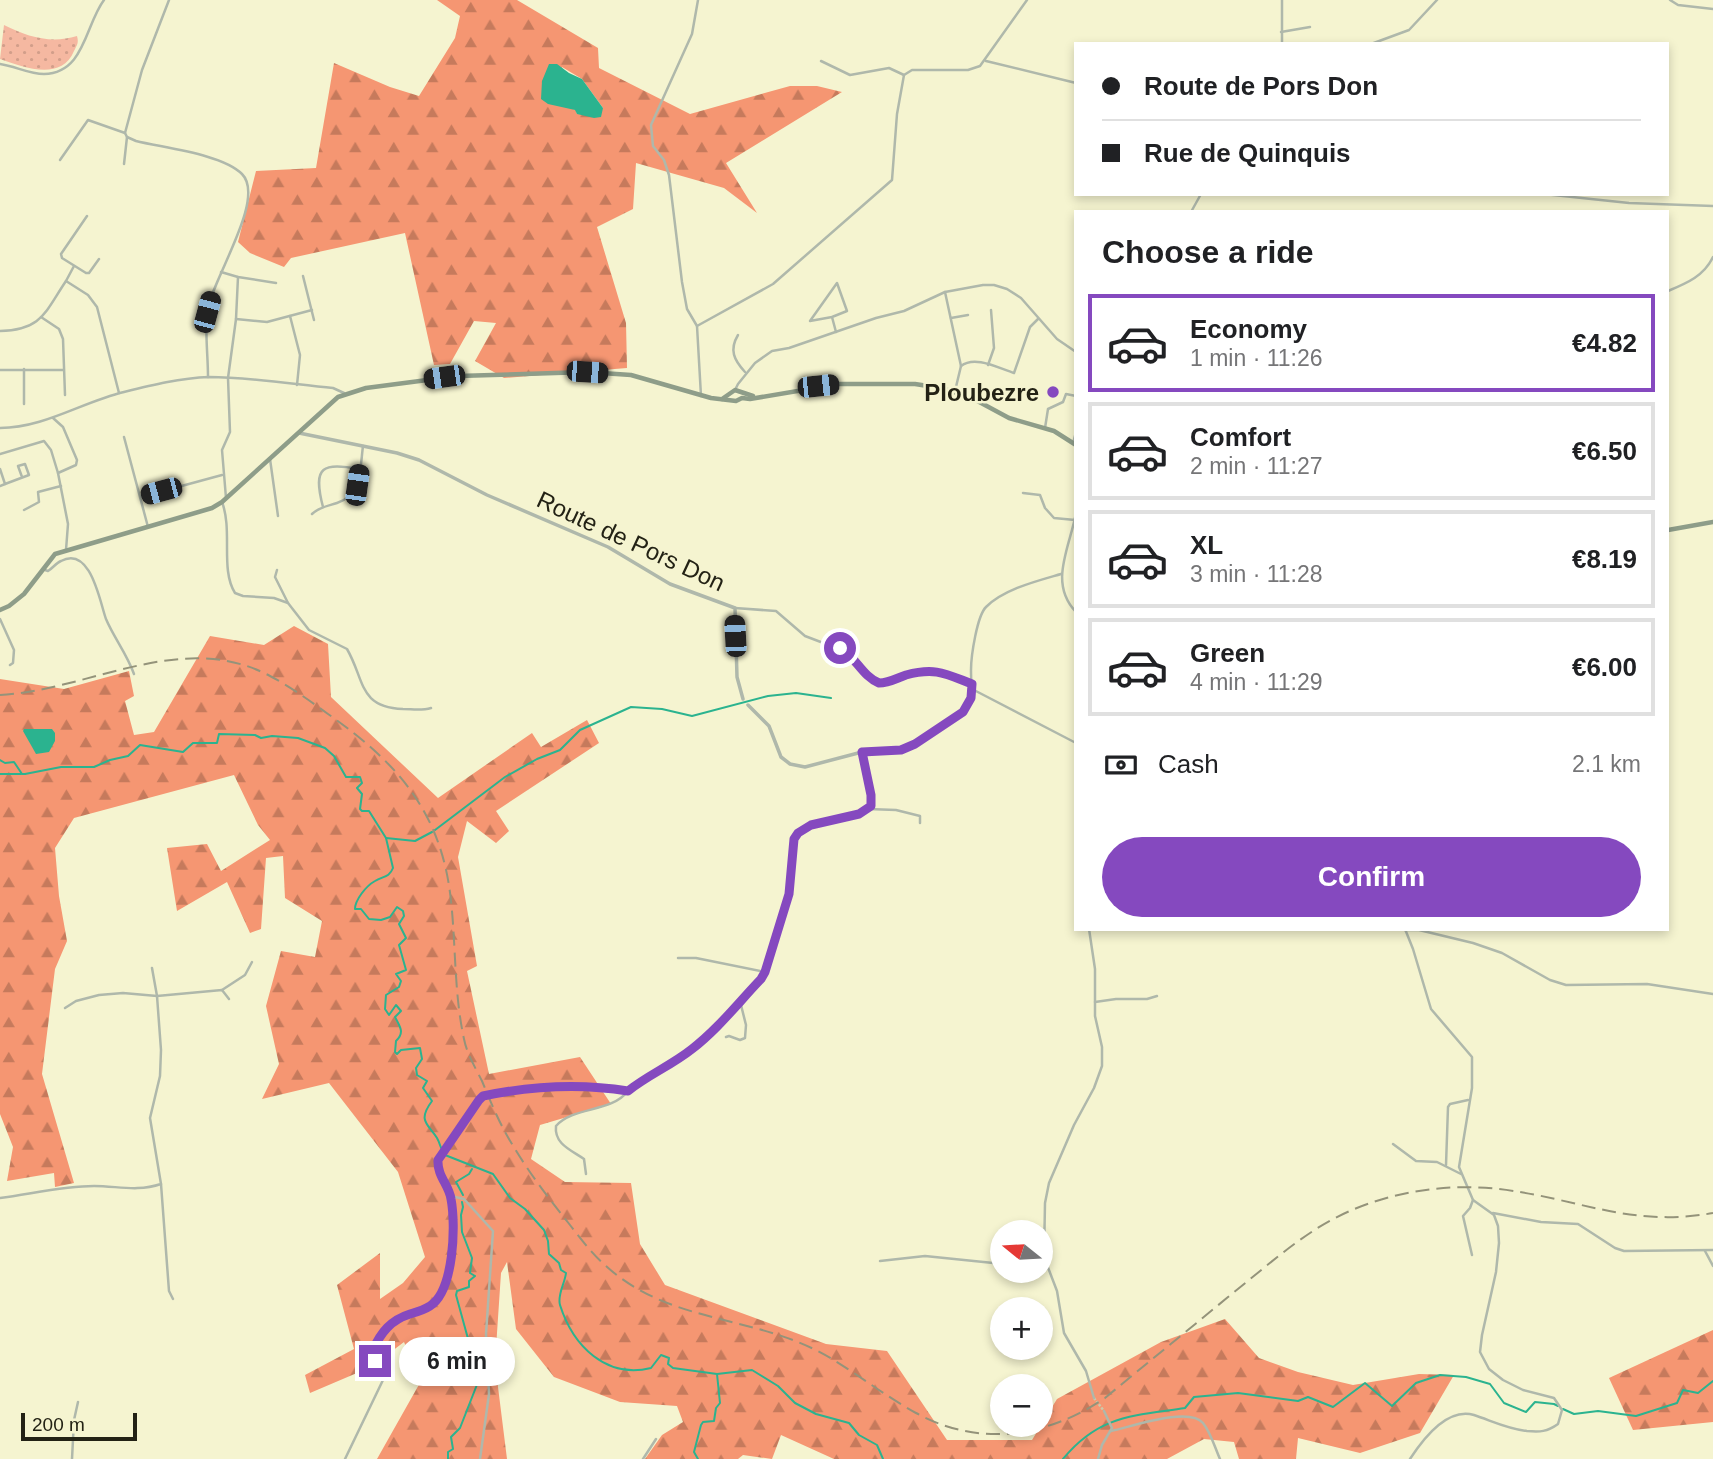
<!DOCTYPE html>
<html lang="en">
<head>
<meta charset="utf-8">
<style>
	body { margin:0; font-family:Arial,sans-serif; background:#f6f6f6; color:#202124; height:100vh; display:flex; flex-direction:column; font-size:26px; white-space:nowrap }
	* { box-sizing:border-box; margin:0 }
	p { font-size:23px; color:#757577 }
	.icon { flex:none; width:38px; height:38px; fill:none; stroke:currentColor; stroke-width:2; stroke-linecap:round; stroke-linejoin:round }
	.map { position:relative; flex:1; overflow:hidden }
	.panel { position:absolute; left:1074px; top:210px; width:595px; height:721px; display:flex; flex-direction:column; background:#fff; border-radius:0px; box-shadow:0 4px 10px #0003 }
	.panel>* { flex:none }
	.top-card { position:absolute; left:1074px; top:42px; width:595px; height:154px; border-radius:0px; box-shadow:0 4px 10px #0003; display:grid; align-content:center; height:154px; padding:0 28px; background:#fff }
	.needle { width:46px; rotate:288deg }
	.buttons { position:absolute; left:990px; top:1220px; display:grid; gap:14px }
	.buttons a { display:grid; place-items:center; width:63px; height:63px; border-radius:50%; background:#fff; box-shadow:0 4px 10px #0003; font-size:35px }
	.scale { position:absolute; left:21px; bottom:18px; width:116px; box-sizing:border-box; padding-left:7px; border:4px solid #232215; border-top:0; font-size:19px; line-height:24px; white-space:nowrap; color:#232215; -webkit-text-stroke:5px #f5f4d0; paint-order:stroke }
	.end { position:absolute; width:32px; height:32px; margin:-16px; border:9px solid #8549bf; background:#fff; box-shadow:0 0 0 4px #fff }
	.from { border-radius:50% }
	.bubble { position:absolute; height:49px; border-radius:24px; background:#fff; box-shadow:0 4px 10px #0003; font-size:23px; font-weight:600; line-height:49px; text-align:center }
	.car { position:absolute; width:21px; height:42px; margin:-21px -10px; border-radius:9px; box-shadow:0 0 5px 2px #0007; background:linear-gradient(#222 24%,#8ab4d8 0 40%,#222 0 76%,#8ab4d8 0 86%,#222 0) }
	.top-card b { display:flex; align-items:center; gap:24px; height:66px; font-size:26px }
	.top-card b+b { border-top:2px solid #e0e0e0 }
	.top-card i { width:18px; height:18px; background:#202124 }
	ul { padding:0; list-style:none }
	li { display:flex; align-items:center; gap:21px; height:98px; margin:0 14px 10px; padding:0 14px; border:4px solid #e0e0e0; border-radius:0px }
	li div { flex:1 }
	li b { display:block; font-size:26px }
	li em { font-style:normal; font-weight:600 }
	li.current { border-color:#8549bf }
	li>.icon { width:63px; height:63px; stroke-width:1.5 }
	h2 { padding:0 28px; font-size:32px; line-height:84px }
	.pay { display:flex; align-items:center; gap:18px; height:77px; padding:0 28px; font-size:26px }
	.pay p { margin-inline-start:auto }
	.primary-button { display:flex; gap:14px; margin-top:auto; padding:14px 28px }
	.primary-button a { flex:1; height:80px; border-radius:42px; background:#8549bf; color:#fff; font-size:28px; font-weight:600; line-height:80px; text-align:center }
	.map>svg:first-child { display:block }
</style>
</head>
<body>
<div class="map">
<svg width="1713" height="1459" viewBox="0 0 1713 1459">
	<defs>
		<pattern id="grass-dots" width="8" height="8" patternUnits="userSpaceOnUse" patternTransform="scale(1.75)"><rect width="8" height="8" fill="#f5b8a1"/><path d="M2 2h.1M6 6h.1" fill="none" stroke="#d29e8a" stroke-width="1.8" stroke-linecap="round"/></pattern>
		<pattern id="forest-firs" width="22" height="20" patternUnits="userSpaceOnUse" patternTransform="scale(1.75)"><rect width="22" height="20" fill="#f59672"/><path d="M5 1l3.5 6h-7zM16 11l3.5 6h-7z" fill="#c67a5c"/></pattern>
	</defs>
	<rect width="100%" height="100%" fill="#f5f4d0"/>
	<path fill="url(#grass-dots)" d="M 4,25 C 28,37 51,44 77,36 C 79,43 77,45 74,51 C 61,82 23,67 0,59 Z"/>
	<g fill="url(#forest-firs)" fill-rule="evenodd">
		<path d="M 437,0 L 517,0 L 598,48 L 599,68 L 690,114 L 790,86 L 817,86 L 842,92 L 726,163 L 757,213 L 724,188 L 636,163 L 633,209 L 597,227 L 626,323 L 627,368 L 504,378 L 475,361 L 496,323 L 474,321 L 450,364 L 434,365 L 405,233 L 291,258 L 284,267 L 250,253 L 238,242 L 256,171 L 316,168 L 334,63 L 390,87 L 419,96 L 455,38 L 460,16 ZM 562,67 L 582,79 L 603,108 L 577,114 L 576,110 L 570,108 Z"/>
		<path d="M 294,626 L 328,644 L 331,697 L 438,798 L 532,733 L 541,747 L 587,720 L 599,743 L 496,811 L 509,831 L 496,843 L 467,821 L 458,857 L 477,966 L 467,971 L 489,1074 L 580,1057 L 611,1104 L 540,1125 L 531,1159 L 565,1182 L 631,1183 L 640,1244 L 665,1285 L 826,1344 L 887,1351 L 947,1440 L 1032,1440 L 1057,1399 L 1161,1342 L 1225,1319 L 1259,1358 L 1298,1372 L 1353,1385 L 1419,1374 L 1454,1375 L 1420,1433 L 1360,1453 L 1298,1438 L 1296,1459 L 1239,1459 L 1234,1442 L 1204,1439 L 1167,1459 L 834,1459 L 781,1435 L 772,1459 L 743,1455 L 738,1459 L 645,1459 L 662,1435 L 683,1422 L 677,1406 L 620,1402 L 554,1377 L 516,1329 L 507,1262 L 501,1273 L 495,1363 L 507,1459 L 377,1459 L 421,1381 L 404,1342 L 371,1367 L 310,1393 L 305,1375 L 354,1349 L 337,1285 L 380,1253 L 380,1299 L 403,1283 L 425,1257 L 398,1172 L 329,1083 L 262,1099 L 279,1064 L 266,1006 L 281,951 L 315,957 L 322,921 L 285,898 L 283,856 L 266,858 L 261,929 L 250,933 L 227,882 L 177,911 L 167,848 L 207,844 L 221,871 L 270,840 L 258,825 L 234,775 L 74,818 L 55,848 L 59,896 L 67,941 L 55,969 L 42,1074 L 74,1183 L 55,1187 L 54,1173 L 7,1181 L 13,1147 L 0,1114 L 0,679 L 64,689 L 129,671 L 134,696 L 125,701 L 134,735 L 154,732 L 210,636 L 264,645 Z"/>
		<path d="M 1713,1330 L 1713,1422 L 1633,1430 L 1609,1378 Z"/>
	</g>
	<g fill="#2bb38f">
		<path d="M 557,64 L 569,73 L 582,79 L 603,108 L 601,117 L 594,118 L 577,114 L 575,110 L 548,104 L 541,99 L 542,81 L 549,64 Z"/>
		<path d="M 24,729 L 52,729 L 55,733 L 55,741 L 49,752 L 36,754 L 23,731 Z"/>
	</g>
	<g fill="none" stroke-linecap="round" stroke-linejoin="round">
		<g stroke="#2bb38f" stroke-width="2">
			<path d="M 0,760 L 5,763 L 14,762 L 22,774 L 25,774 L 61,767 L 94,767 L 110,760 L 128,756 L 140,745 L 183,752 L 193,743 L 217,743 L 219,734 L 255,735 L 261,738 L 272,736 L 298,738 L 325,748 L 334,756 L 346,777 L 360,777 L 362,783 L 357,788 L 362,794 L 360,809 L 362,811 L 369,811 L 386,838 L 393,868 C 389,878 383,876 375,881 C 366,886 355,900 355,909 L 361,909 L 369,919 L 381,920 L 390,917 L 397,907 L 403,911 L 404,916 L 399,924 L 406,938 L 399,945 L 406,970 L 396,974 L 401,981 L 399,987 L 386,995 L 385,1009 L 389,1015 L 396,1005 L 401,1011 L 395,1017 C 400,1027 405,1032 396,1041 L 395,1052 L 397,1054 L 401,1050 L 420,1048 L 422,1059 L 416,1068 L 417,1075 L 427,1081 L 423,1088 L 432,1101 C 417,1121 428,1124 437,1138 C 441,1145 440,1149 445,1155 L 493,1174 L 510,1198 L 525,1209 L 544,1230 L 548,1241 L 549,1254 L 559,1263 L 561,1270 L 566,1273 C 565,1283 557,1295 560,1305 C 573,1346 606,1379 651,1368 L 661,1355 L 669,1358 L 668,1364 L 673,1368 L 717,1374 L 752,1370 L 778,1386 L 795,1403 L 816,1414 L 849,1423 L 859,1435 L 877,1445 L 883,1459"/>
			<path d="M 0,774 L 21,774"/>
			<path d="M 435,830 L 505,777 L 537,759 L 560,750 L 580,730 L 631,707 L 662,709 L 692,716 L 768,696 L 796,693 L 831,698"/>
			<path d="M 386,838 L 415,841 L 432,832"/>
			<path d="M 463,1195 L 456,1182 L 469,1174 L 472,1169"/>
			<path d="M 1563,1409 L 1574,1414 L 1598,1411 L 1636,1416 L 1677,1403 L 1683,1390 L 1698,1393 L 1713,1381"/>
			<path d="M 448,1459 L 448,1452 L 453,1449 L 451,1437 L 460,1428 L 478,1382 L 475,1354 L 470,1346 L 456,1295 L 457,1291 L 469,1287 L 469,1281 L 475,1276 L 470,1273 L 472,1258 L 462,1232 L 461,1215 L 463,1207 L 462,1202"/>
			<path d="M 698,1459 L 694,1452 L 701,1425 L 703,1422 L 714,1421 L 716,1408 L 720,1403 L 717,1374"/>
			<path d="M 1063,1459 C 1099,1415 1133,1416 1185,1408 L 1194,1397 L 1238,1393 L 1298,1401 L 1308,1397 L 1333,1407 L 1365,1383 L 1392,1406 L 1416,1383 L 1440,1375 L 1466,1377 L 1490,1384 L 1504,1403 L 1526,1412 L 1535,1402 L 1554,1404 L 1558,1406"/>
		</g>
		<path stroke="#cbcaab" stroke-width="2.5" stroke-dasharray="2.5 1.5" stroke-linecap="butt" d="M 1094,1398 L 1104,1411"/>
		<g stroke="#afb8ab" stroke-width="2.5">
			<path d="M 169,0 L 142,70 L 125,133 L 127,137 L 136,141 C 164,148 222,154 242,174 C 267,199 210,282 207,313 C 205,334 208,356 208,377"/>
			<path d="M 698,0 L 692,34 L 651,125 L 653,146 L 664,160 L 669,175 L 682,282 L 687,309 L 697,326 L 701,396"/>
			<path d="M 1670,0 L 1678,5 L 1713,9"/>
			<path d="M 1281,32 L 1310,27"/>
			<path d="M 1282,44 L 1282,0"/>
			<path d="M 1371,44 L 1409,30 L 1437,0"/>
			<path d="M 821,61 L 850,75 L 889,68 L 904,75"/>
			<path d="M 986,61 L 1076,83"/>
			<path d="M 0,64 C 15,66 29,74 44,74 C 85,73 85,25 104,0"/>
			<path d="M 60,160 L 88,120 L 125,133"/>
			<path d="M 124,164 L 127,137"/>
			<path d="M 1544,194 L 1629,203 L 1713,206"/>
			<path d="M 1191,212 L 1201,194"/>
			<path d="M 87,216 L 61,254 L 62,258 L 86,273 L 89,273 L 99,259"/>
			<path d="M 221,272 L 238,277 L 276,283"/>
			<path d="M 303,276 L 314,320"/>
			<path d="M 66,281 L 74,266"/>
			<path d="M 1668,291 C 1687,283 1704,276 1713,257"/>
			<path d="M 945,292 L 961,366 L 955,391"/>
			<path d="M 290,316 L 300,355 L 297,385"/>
			<path d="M 41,317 L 59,329 L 63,339 L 65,395"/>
			<path d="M 832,317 L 810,321 L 837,283 L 847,311 L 832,317 L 836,332"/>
			<path d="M 951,318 L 968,315"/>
			<path d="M 236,319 L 267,322 L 312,310"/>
			<path d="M 697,326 L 773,284 L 892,180 L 897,114 L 904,75 L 912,70 L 968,70 L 980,66 L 1027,0"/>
			<path d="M 0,331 C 42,330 45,312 66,281 L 88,295 L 97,307 L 119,393"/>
			<path d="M 738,335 C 729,350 734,360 745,372"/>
			<path d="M 988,365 L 994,348 L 991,310"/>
			<path d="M 961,366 C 975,355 998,368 1014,373 L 1030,327 L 1038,319"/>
			<path d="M 24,369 L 24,404"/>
			<path d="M 0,370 L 63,370"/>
			<path d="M 735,390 L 738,384 L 755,363 L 772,351 L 789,348 L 876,318 L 904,311 L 945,292 L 983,285 L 994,285 L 1007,289 L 1021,298 L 1057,339 L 1076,352"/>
			<path d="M 53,418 L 63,427 L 77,460 L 76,465 L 58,473 L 68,524 L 66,550"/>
			<path d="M 0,428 C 44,428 82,402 124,392 C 152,385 180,378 209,377 C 250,377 292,384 333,388 L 344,393"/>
			<path d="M 1045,428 L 1048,409 L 1063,402 L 1066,394 L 1076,396"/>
			<path d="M 124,437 L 148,527"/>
			<path d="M 1073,443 L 1076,432"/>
			<path d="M 0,454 L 44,441 L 51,450 L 58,473"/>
			<path d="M 270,459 L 278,516"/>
			<path d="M 0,469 L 5,484 L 0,486"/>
			<path d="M 5,484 L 29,475 L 25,464 L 18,466 L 22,477"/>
			<path d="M 1023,493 L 1040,495 L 1045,508 L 1054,518 L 1075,520"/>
			<path d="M 141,497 L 222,475"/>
			<path d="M 226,498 L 222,450 L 230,432 L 228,378 L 236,319 L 238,277"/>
			<path d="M 222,502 C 233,531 220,569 235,593 L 243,596 L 274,598 L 288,603 L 309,630 L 347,649 C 365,680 358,707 403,709 C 412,709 421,711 431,708"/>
			<path d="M 323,507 C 312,465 323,463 360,469"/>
			<path d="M 24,510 L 39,502 L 38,492 L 61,486"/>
			<path d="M 1076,513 C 1070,547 1048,583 1076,612"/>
			<path d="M 312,514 C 319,507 328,506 337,503 C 362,495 360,468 363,446"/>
			<path d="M 45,570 L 48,571 C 53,568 56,563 61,561 C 91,545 100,603 106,619 C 114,638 127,654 134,674"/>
			<path d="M 277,570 L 275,577 L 288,603"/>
			<path d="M 735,608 L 776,611 L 805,636 L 847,652 L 867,676 L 879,683 L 886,683 L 921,671 L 933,670 L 945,672 L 972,684"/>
			<path d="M 0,619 L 14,650 L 13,663 L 10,665"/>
			<path d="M 972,689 L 1076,743"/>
			<path d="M 862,752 L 905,749 L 960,715 C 974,701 971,688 971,670 C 971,656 977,616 986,607 C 1004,589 1037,581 1061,574"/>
			<path d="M 868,809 L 896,810 L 920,816 L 920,823"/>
			<path d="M 1089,929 L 1095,969 L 1095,1016 L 1102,1047 L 1102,1066 L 1094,1088 L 1074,1125 L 1049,1183 L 1045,1203 L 1044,1257 L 1057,1291 L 1064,1333 L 1086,1371 L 1094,1398"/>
			<path d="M 1405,929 L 1413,949 L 1431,1009 L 1472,1057 L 1472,1088 L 1459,1167 L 1473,1200 L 1494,1215 L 1498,1226 L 1499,1243 L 1496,1272 L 1482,1335 L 1480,1352 L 1489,1369 L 1503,1380 L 1523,1390 L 1554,1398 L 1562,1410 L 1558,1424 C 1547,1432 1540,1432 1527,1431 C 1508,1429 1492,1421 1474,1415 C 1447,1407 1423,1439 1410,1459"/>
			<path d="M 1405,930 L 1419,930 L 1473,943 L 1502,953 L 1550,980 L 1566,985 L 1647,984 L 1713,994"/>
			<path d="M 678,958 L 696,958 L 765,972"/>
			<path d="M 222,990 L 245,975 L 252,962"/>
			<path d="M 1095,1002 L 1116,999 L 1147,999 L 1157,996"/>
			<path d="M 65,1008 L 76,1001 L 99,995 L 123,993 L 157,996 L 222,990 L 229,999"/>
			<path d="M 726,1037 L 729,1036 L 740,1040 L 745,1038 L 746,1025 L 740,1001"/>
			<path d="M 1393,1144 L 1416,1161 L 1437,1162 L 1461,1174"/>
			<path d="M 1446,1165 L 1448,1107 L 1450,1104 L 1468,1100"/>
			<path d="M 586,1174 L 584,1159 C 571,1150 554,1144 556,1126 C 574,1106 611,1113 628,1091"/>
			<path d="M 161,1184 L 169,1291 L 173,1299"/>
			<path d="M 451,1196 L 464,1199 L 493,1231 L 486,1334 L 489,1394 L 480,1459"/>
			<path d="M 0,1198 C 31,1194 63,1186 94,1186 C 118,1186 137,1192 161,1184 L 150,1118 L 160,1076 L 161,1050 L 157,996 L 152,968"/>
			<path d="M 1493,1213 L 1541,1222 L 1578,1224 L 1615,1248 L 1624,1251 L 1713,1250"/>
			<path d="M 1705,1251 L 1713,1266"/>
			<path d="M 1472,1255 L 1463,1216 L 1470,1208 L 1473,1200"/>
			<path d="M 880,1261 L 925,1256 L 1003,1264"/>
			<path d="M 1111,1431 C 1131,1427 1189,1406 1203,1423 C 1211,1433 1215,1448 1220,1459"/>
			<path d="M 72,1459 L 74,1420 L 78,1402"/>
			<path d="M 345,1459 L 383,1380 L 379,1366 L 372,1355 C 379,1306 433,1322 443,1290 C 450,1266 460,1219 450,1195 C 446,1184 436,1174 437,1161 C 438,1153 476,1101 483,1095"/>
			<path d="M 643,1459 L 656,1439"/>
			<path d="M 1098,1459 L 1102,1445 L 1112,1428 L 1104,1411"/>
		</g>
		<g stroke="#afb8ab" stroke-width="3.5">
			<path d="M 299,433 L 397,453 L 419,460 L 487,495 L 608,547 L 670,584 L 735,608 L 737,677 L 743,699"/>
			<path d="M 483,1095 C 531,1086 580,1083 628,1091 L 652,1073 L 692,1050 L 715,1028 L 760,980 L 789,894 L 794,839 C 812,812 861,828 872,802 L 862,752 L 805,767 L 790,764 L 781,757 L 769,726 L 748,705"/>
		</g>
		<g stroke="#8e9d89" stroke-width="4.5">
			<path d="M 722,399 L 735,390 L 753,396"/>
			<path d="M 1668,530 L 1713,522"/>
			<path d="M 0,610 L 9,606 L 24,594 L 55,554 L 212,508 L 222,502 L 338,397 L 366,388 L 458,376 L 587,372 L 631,375 L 711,398 L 736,401 L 742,398 L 750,399 L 839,384 L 915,384 L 941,388 L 970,397 L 1009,418 L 1054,431 L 1076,445"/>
		</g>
		<path stroke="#94937a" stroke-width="2" stroke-dasharray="14 7" stroke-linecap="butt" d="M 0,695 C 91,690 182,629 270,676 C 291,687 310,701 328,714 C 398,763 442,813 451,901 C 456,947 454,993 464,1039 C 467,1054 475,1067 482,1081 C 489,1098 496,1115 504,1130 C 523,1165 546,1195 570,1225 C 581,1239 592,1254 606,1266 C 672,1326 759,1314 832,1359 C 860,1376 887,1397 916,1413 C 980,1448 1047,1437 1105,1398 C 1146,1364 1187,1331 1228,1297 C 1257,1274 1285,1249 1316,1229 C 1369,1195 1437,1182 1499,1189 C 1577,1198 1630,1228 1713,1213"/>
	</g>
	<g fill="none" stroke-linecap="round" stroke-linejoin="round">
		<path stroke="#8549bf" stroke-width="9" d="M 375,1361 L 373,1350 C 381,1332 391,1320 410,1314 C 417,1312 424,1310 430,1306 C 454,1291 456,1225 451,1199 C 449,1185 437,1176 438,1160 L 479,1100 L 483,1096 C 531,1086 580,1083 628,1091 C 648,1075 672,1065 692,1049 C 718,1029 738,1003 761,979 L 765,972 L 789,894 L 794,839 L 798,833 L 811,825 L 859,814 L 871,806 L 871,795 L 862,752 L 901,750 L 915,744 L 963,712 L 971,698 L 972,684 C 946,674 936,667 906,675 C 897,678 889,683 879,683 C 862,676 856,657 840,648"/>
	</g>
	<circle fill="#8549bf" stroke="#f5f4d0" stroke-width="2.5" cx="1053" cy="392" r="7"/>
	<g text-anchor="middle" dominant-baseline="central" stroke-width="5" stroke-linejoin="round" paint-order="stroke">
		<g font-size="24" font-weight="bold" fill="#232215" stroke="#f5f4d0" text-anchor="end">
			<text x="1039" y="392">Ploubezre</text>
		</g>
		<g font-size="24" fill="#232215" stroke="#f5f4d0">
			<text transform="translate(631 541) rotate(25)">Route de Pors Don</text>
		</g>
	</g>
</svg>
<div class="buttons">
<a><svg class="needle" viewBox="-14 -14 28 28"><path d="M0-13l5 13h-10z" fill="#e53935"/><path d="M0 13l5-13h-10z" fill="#757577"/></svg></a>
<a>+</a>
<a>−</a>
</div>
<div class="scale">200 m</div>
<i class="end from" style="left:840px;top:648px"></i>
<i class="end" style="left:375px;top:1361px"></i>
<div class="bubble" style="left:399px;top:1337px;width:116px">6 min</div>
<i class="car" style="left:207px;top:312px;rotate:15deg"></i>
<i class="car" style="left:587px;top:372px;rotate:94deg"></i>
<i class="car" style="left:444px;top:377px;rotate:262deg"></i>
<i class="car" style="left:818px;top:386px;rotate:84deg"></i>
<i class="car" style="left:357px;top:485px;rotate:8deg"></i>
<i class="car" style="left:161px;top:491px;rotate:255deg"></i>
<i class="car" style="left:735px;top:636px;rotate:357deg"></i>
<div class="top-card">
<b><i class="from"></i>Route de Pors Don</b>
<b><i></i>Rue de Quinquis</b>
</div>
<section class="panel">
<h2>Choose a ride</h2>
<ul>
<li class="current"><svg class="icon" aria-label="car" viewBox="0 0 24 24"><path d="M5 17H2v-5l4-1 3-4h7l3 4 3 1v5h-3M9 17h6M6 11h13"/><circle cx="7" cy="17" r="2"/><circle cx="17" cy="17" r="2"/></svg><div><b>Economy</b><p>1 min · 11:26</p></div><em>€4.82</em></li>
<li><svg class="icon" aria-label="car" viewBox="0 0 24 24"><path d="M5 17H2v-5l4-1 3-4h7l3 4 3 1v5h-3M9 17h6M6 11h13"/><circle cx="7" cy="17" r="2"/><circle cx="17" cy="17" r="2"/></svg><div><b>Comfort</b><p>2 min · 11:27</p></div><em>€6.50</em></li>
<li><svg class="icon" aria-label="car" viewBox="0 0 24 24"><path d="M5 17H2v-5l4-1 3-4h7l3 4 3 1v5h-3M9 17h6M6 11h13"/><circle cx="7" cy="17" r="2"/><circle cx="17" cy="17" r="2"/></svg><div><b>XL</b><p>3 min · 11:28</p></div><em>€8.19</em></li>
<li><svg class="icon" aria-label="car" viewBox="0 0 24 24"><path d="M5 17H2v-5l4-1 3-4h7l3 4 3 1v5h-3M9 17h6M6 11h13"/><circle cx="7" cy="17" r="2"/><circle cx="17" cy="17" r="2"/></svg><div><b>Green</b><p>4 min · 11:29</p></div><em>€6.00</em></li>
</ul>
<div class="pay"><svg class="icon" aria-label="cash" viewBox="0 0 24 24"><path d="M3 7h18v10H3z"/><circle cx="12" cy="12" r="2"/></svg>Cash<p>2.1 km</p></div>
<div class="primary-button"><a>Confirm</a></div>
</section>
</div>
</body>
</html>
